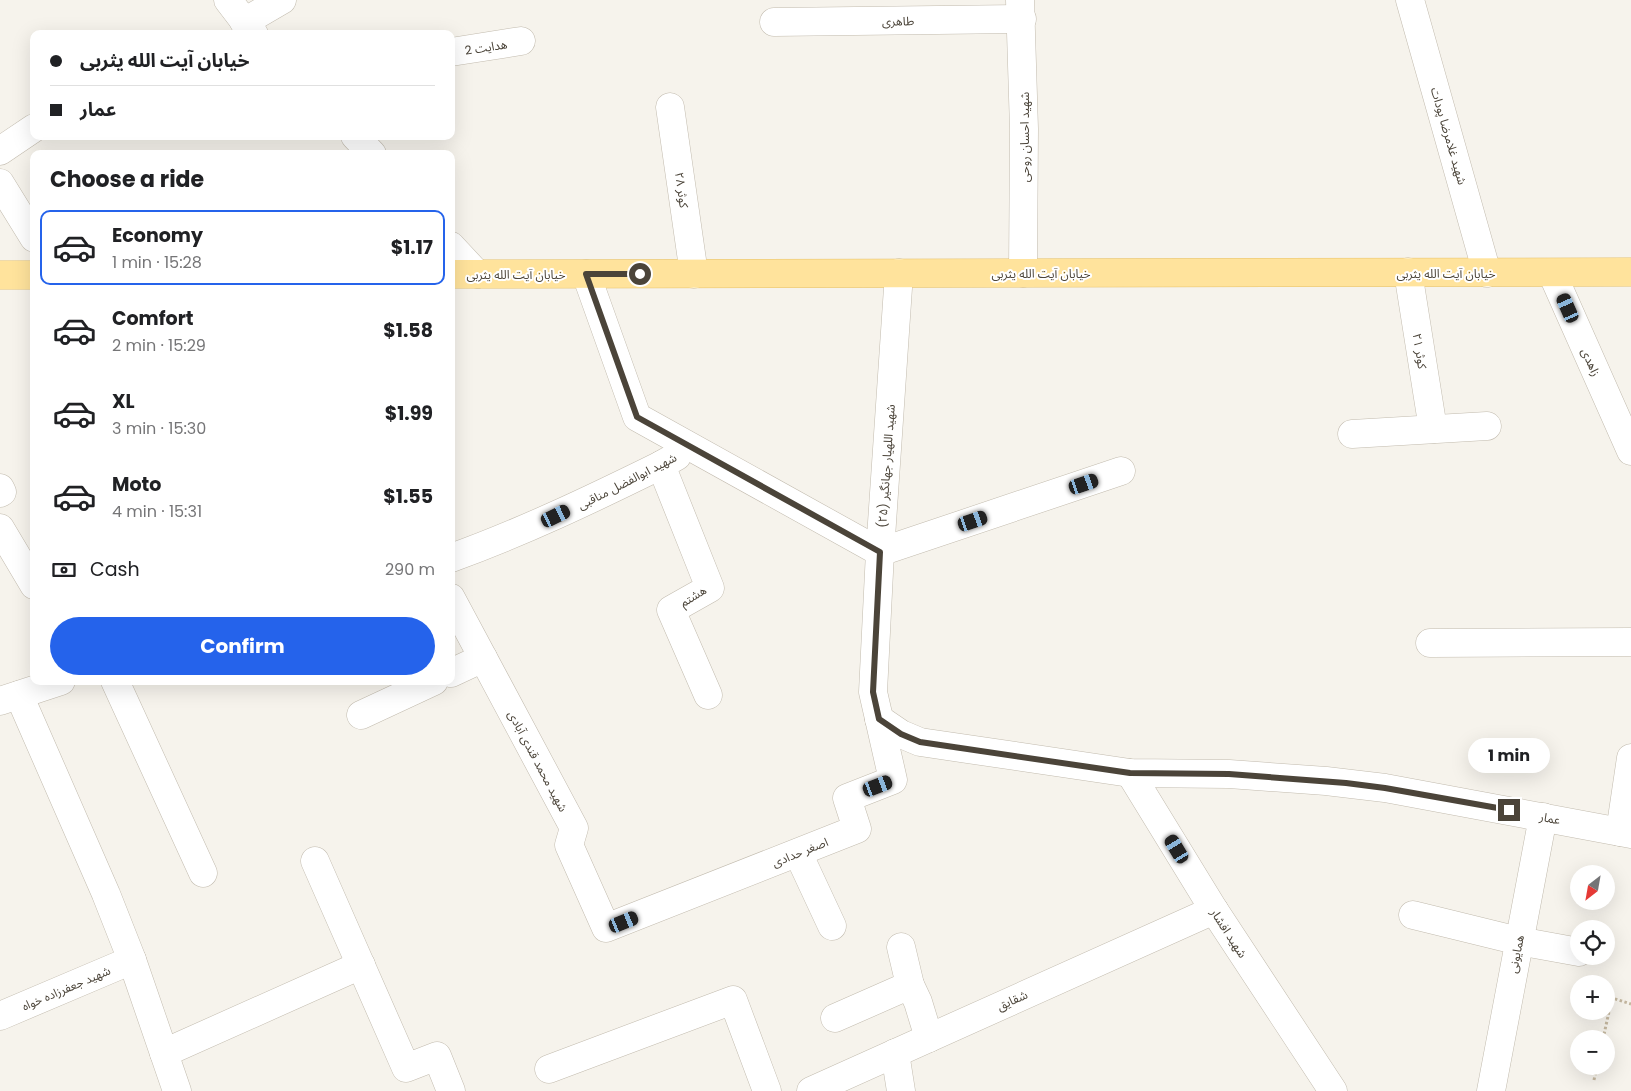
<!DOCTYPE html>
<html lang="en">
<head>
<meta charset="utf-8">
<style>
	body { margin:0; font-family:Poppins,"Noto Sans Arabic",sans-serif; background:#f2f2f2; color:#202124; height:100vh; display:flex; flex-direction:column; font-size:19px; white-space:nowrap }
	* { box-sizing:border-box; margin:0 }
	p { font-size:16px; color:#757577 }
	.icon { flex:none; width:28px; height:28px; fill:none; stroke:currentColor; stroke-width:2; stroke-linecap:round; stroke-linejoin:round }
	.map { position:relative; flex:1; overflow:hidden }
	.panel { position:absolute; left:30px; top:150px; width:425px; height:535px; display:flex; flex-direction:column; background:#fff; border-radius:10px; box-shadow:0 5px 20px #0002 }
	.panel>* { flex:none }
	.top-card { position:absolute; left:30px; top:30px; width:425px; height:110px; border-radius:10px; box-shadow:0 5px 20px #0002; display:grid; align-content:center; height:110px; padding:0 20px; background:#fff }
	.needle { width:32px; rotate:211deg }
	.tools { position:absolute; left:1570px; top:865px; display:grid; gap:10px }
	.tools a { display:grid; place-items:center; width:45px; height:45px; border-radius:50%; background:#fff; box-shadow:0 5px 20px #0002; font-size:25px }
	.end { position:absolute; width:22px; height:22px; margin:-11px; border:6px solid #4b4439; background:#fff; box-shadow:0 0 0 2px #fff }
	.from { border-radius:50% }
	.bubble { position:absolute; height:35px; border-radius:18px; background:#fff; box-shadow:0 5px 20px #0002; font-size:16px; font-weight:700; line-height:35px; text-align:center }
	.car { position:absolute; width:15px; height:30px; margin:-15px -8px; border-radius:6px; box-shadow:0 0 4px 1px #0007; background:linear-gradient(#222 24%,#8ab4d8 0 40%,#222 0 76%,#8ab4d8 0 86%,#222 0) }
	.top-card b { display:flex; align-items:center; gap:18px; height:48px; font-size:19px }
	.top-card b+b { border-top:1px solid #e0e0e0 }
	.top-card i { width:12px; height:12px; background:#202124 }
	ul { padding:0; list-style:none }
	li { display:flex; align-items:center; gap:15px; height:75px; margin:0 10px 8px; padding:0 10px; border:2px solid transparent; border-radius:10px }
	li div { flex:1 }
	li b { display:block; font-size:19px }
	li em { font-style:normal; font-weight:700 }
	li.active { border-color:#2563eb }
	li>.icon { width:45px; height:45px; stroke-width:1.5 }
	h2 { padding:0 20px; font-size:22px; line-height:60px }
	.pay { display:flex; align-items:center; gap:12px; height:55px; padding:0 20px; font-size:19px }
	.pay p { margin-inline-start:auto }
	.action { display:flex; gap:10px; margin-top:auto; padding:10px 20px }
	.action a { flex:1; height:58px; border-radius:30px; background:#2563eb; color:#fff; font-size:20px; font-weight:700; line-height:58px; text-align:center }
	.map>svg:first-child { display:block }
</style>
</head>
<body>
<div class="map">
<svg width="1631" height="1091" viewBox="0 0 1631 1091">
	<rect width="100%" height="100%" fill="#f6f3ec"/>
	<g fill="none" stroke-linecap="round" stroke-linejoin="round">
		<g stroke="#c2bbae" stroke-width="29">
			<g id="minor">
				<path d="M 228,0 L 254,34"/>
				<path d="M 1020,0 L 1024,129 L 1023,273"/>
				<path d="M 1410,0 L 1487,273"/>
				<path d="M 244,22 L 282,0"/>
				<path d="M 774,22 L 1022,19"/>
				<path d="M 451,52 L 521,41"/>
				<path d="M 670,107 L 694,274"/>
				<path d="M 355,136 L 372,154"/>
				<path d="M 0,151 L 34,128"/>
				<path d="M 0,183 L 34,238"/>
				<path d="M 451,246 L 477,274"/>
				<path d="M 1408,272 L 1433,429"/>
				<path d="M 1552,273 L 1631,451"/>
				<path d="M 586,274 L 637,417 L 880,552 L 1121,471"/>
				<path d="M 1352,434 L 1487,426"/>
				<path d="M 661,465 L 710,588 L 671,610 L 708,695"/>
				<path d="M 0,488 L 2,492 L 0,493"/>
				<path d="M 0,528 L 34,585"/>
				<path d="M 451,558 C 523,532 592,499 661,465 L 677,456"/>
				<path d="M 451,598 L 574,828 L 569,845 L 606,928 L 857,829 L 847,798 L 893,780 L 873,692 L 880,552 L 899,273"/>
				<path d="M 1430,643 L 1631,642"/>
				<path d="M 451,673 L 483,658"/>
				<path d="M 115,681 L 203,873"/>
				<path d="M 19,695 L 106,894 L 132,960 L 177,1091"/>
				<path d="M 0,701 L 61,681"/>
				<path d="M 361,715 L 434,681"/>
				<path d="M 879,719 L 901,734 L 920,742 L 1130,773 L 1229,774 L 1326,781 L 1385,788 L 1631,834"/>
				<path d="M 1130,773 L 1214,910 L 1333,1091"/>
				<path d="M 1620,832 L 1631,758"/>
				<path d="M 798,853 L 832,926"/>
				<path d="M 315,861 L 406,1068 L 437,1056 L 451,1091"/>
				<path d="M 1413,915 L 1519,941 L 1579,952"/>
				<path d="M 901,947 L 910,985 L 918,1002 L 929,1038"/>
				<path d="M 0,1016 L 132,960"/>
				<path d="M 835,1018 L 910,985"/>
				<path d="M 164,1053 L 361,965"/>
				<path d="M 895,1053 L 901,1091"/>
				<path d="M 549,1069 L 733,1000 L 767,1091"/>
				<path d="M 811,1091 L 1214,910"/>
				<path d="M 1491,1091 L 1543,817"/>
			</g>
		</g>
		<g stroke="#e6c16a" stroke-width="29">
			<g id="major">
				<path d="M 451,274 L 1631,272"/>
				<path d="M 0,275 L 34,275"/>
			</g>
		</g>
		<g stroke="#c4b79f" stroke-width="3" stroke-dasharray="2.5 2.5" stroke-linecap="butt">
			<path d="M 1603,1039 L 1612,998 L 1631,1004"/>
			<path d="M 1594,1080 L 1597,1066"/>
		</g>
		<use href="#minor" stroke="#fff" stroke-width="28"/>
		<use href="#major" stroke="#ffe39c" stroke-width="28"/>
	</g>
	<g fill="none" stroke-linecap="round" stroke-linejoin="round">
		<path stroke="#4b4439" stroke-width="6" d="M 640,274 L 586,274 L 637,417 L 880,552 L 873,692 L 879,719 L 901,734 L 920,742 L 1130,773 L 1229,774 L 1346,783 L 1385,788 L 1509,810"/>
	</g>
	<g text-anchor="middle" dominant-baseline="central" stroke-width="4" stroke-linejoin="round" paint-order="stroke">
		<g font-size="12" fill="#4b4439" stroke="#fff">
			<text transform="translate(898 21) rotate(-1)">طاهری</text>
			<text transform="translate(486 47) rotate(-9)">هدایت 2</text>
			<text transform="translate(1449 136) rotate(74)">شهید غلامرضا پودات</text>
			<text transform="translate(1024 137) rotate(-90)">شهید احسان روحی</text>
			<text transform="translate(682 190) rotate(82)">کوثر ۲۸</text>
			<text x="1041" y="273">خیابان آیت الله یثربی</text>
			<text x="1446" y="273">خیابان آیت الله یثربی</text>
			<text x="516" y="274">خیابان آیت الله یثربی</text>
			<text transform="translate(1420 351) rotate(81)">کوثر ۲۱</text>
			<text transform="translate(1591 362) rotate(66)">زاهدی</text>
			<text transform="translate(886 466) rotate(-86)">شهید اللهیار جهانگیر (۲۵)</text>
			<text transform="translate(627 481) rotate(-27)">شهید ابوالفضل مناقبی</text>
			<text transform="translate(693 596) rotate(-31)">هشتم</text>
			<text transform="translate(538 761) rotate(62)">شهید محمد قندی آبادی</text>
			<text transform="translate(1550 818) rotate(11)">عمار</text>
			<text transform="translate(800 852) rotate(-22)">اصغر حدادی</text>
			<text transform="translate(1229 933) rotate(57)">شهید افشار</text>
			<text transform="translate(1516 954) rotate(-79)">همایونی</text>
			<text transform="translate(66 988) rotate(-23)">شهید جعفرزاده خواه</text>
			<text transform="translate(1012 1000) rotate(-24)">شقایق</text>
		</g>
	</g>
</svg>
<div class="tools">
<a><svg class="needle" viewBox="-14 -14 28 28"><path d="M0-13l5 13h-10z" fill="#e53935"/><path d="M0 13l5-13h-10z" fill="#757577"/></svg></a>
<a><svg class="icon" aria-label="locate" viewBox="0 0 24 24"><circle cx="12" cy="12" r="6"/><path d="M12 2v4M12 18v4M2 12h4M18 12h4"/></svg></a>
<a>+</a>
<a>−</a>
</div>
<i class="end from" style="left:640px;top:274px"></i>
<i class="end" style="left:1509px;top:810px"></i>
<div class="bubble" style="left:1468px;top:738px;width:82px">1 min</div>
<i class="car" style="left:1568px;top:308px;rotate:336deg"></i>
<i class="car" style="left:1084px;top:484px;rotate:71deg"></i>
<i class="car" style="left:556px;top:516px;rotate:64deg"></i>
<i class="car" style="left:973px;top:521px;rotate:71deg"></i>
<i class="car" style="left:878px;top:786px;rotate:69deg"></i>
<i class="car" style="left:1177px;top:849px;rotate:329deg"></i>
<i class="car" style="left:624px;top:922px;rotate:68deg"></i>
<div class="top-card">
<b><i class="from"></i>خیابان آیت الله یثربی</b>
<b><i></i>عمار</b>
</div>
<section class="panel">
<h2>Choose a ride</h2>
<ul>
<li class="active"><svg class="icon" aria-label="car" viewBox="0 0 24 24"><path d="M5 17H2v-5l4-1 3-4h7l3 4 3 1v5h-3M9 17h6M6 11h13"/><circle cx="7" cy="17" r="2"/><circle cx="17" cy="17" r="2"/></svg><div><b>Economy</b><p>1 min · 15:28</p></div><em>$1.17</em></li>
<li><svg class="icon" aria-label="car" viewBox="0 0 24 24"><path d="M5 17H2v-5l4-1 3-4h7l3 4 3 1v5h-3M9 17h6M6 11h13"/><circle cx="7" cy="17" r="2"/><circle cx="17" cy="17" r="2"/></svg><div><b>Comfort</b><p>2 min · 15:29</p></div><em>$1.58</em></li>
<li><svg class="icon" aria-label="car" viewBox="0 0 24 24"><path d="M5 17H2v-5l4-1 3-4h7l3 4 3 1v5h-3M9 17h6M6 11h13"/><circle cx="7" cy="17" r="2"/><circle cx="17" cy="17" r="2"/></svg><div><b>XL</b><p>3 min · 15:30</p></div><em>$1.99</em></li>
<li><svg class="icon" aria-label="car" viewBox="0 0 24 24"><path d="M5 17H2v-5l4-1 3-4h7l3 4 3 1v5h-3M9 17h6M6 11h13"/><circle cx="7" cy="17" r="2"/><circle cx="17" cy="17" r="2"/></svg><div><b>Moto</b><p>4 min · 15:31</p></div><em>$1.55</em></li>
</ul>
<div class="pay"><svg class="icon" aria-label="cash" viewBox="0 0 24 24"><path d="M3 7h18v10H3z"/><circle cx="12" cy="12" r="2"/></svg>Cash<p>290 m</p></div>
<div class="action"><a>Confirm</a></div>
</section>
</div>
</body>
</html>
